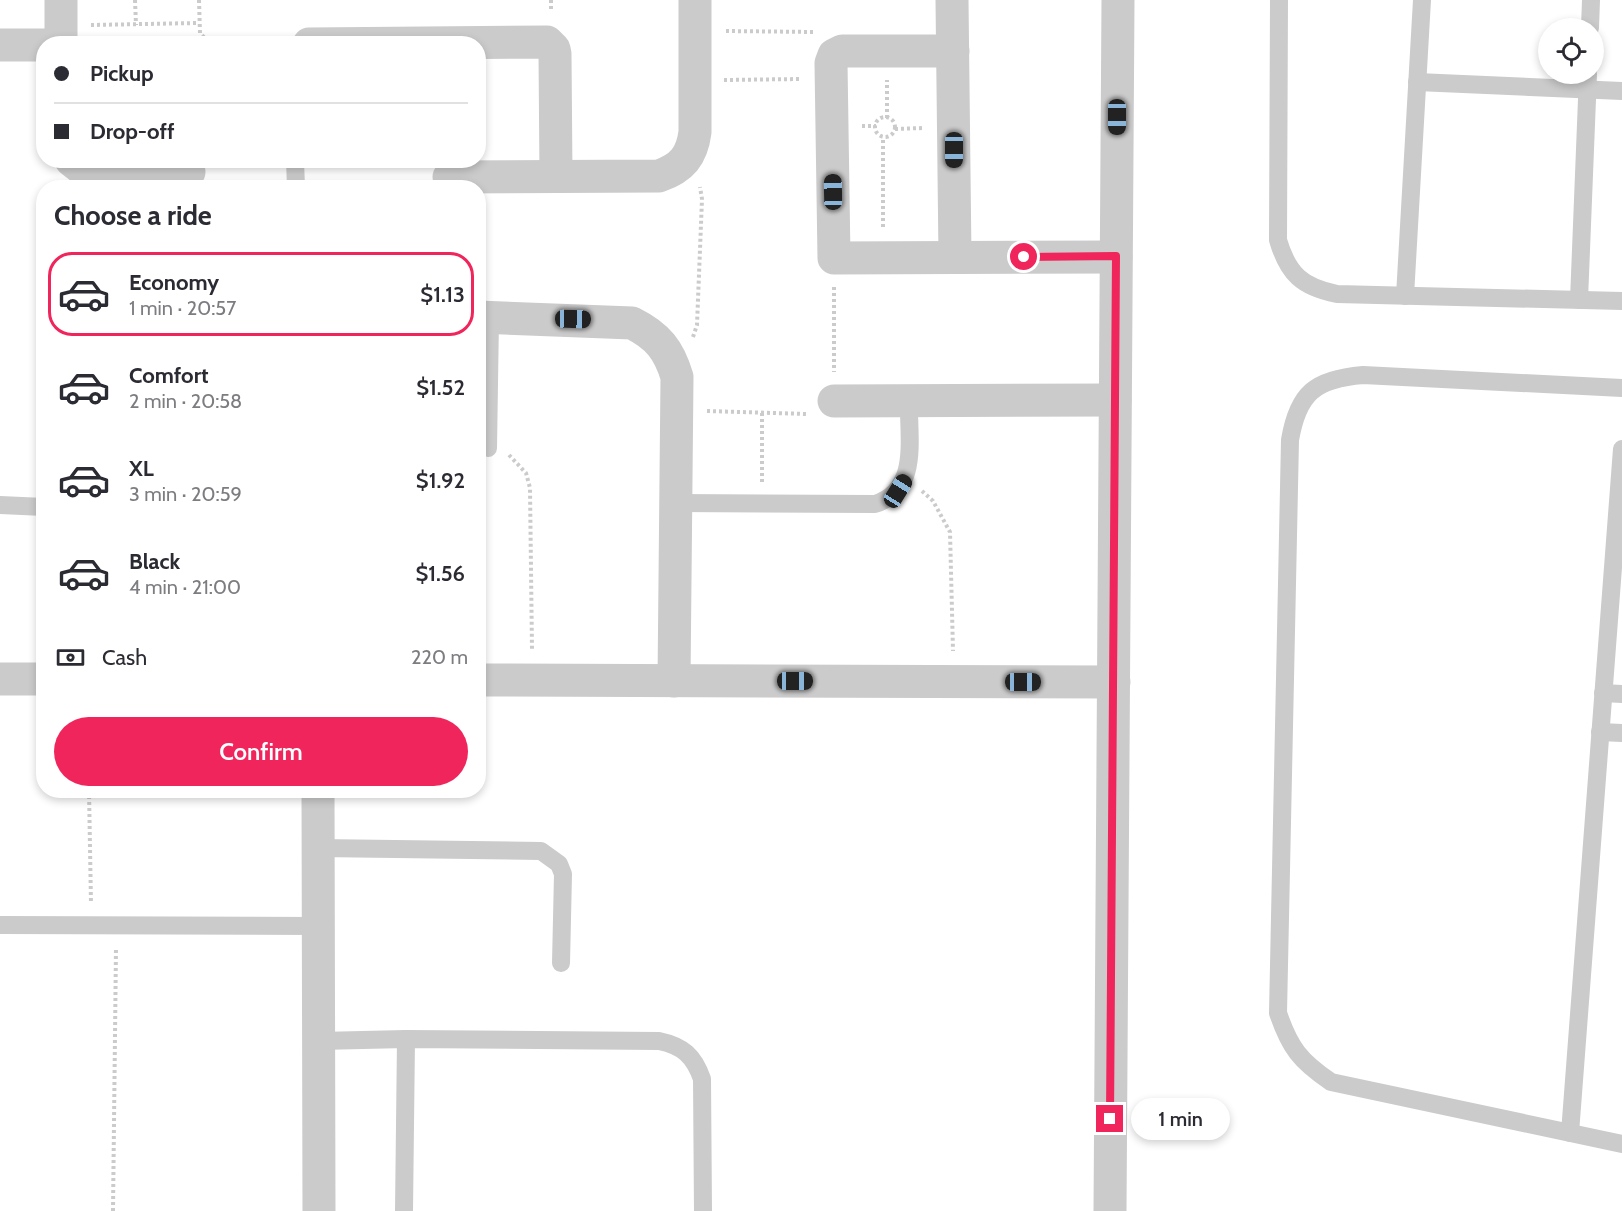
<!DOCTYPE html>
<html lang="en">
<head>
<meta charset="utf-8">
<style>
	body { margin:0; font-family:Cabin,sans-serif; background:#f7f7f7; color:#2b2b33; height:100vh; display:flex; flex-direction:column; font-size:22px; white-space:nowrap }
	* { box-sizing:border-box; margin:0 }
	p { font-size:20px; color:#7c7c81 }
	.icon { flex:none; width:33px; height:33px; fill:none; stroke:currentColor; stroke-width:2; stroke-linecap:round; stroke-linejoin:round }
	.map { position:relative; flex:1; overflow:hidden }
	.panel { position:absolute; left:36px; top:180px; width:450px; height:618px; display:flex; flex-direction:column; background:#fff; border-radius:24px; box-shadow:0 3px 9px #0003 }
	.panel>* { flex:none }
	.banner { position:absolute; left:36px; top:36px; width:450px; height:132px; border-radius:24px; box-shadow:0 3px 9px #0003; display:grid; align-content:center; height:132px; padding:0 18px; background:#fff }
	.tools { position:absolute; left:1538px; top:18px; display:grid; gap:12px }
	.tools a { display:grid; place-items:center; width:66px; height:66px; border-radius:50%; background:#fff; box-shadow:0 3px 9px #0003; font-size:30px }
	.end { position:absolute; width:27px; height:27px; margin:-14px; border:8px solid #f0255b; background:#fff; box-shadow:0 0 0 3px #fff }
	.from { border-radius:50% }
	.bubble { position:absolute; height:42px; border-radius:21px; background:#fff; box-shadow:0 3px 9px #0003; font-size:20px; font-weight:600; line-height:42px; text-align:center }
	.car { position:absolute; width:18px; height:36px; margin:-18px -9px; border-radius:8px; box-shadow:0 0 4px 2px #0007; background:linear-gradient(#222 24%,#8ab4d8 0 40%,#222 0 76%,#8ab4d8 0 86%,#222 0) }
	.banner b { display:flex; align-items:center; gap:21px; height:57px; font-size:22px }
	.banner b+b { border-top:2px solid #e1e1e2 }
	.banner i { width:15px; height:15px; background:#2b2b33 }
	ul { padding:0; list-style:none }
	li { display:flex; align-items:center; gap:18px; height:84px; margin:0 12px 9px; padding:0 6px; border:3px solid transparent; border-radius:24px }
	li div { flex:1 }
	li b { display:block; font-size:22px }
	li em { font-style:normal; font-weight:600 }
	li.selected { border-color:#f0255b }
	li>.icon { width:54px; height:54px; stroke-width:1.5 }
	h2 { padding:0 18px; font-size:27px; line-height:72px }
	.pay { display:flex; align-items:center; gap:15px; height:66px; padding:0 18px; font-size:22px }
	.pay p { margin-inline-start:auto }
	.action { display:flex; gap:12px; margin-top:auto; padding:12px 18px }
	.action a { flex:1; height:69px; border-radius:36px; background:#f0255b; color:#fff; font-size:24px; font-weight:600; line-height:69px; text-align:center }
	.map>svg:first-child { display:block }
</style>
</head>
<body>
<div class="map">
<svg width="1622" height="1211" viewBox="0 0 1622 1211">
	<rect width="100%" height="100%" fill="#fff"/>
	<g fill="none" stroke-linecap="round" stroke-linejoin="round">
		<g stroke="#cbcbcb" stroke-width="4" stroke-dasharray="3 3" stroke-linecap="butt">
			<path d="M 135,0 L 136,25"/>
			<path d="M 199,0 L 200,33 L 210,44"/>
			<path d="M 551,0 L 551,11"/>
			<path d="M 91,25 L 198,23"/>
			<path d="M 726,31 L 814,32"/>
			<path d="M 724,80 L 800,79"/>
			<circle cx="885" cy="127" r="10"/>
			<path d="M 887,118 L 887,80"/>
			<path d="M 862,126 L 876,126"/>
			<path d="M 895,129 L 923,128"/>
			<path d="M 216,184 L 275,186"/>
			<path d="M 883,227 L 883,137"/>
			<path d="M 834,287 L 834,372"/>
			<path d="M 693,337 L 697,325 L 702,199 L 700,187"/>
			<path d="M 707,411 L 807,414"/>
			<path d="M 509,455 L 526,473 L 530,488 L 532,650"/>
			<path d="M 762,482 L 762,412"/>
			<path d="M 922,491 L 933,501 L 950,532 L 953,651"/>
			<path d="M 89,790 L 91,904"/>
			<path d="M 113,1211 L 116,948"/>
		</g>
		<g stroke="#cbcbcb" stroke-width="18">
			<path d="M 1279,0 L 1278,240 C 1288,274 1302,287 1337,294 L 1622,301"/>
			<path d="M 1590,28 L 1591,0"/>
			<path d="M 1417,82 L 1622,91"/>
			<path d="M 295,160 L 296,188"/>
			<path d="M 1405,296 L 1422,0"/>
			<path d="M 1579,300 L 1588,74"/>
			<path d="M 1622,388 L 1363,375 C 1315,379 1298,393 1290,440 L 1278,1013 C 1290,1048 1300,1061 1331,1082 L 1622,1144"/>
			<path d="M 488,448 L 490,318"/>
			<path d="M 675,503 L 875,504 C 920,490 908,439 909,401"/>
			<path d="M 0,505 L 44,507"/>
			<path d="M 1603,693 L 1622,694"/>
			<path d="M 1600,732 L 1622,733"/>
			<path d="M 318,848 L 541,851 L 559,864 L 563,874 L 561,963"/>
			<path d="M 0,925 L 318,926"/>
			<path d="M 319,1041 L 406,1039 L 659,1041 C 683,1046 694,1056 702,1079 L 703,1211"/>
			<path d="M 1570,1133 L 1622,449"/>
			<path d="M 404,1211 L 406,1039"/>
		</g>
		<g stroke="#cbcbcb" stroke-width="33">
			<path d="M 61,0 L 61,44"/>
			<path d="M 952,0 L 955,257"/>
			<path d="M 309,44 L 547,42 L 554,49 L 555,54 L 556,176"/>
			<path d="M 0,45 L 44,45"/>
			<path d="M 953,51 L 842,51 L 834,55 L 831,63 L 834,258 L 1116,257"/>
			<path d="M 71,160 L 85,171 L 97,173 L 189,172"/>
			<path d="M 449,177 L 659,176 C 682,168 692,156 695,132 L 695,0"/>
			<path d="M 478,317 L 632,323 C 658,336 669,350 677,377 L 674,681"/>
			<path d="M 834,401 L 1115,400"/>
			<path d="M 0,679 L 44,679"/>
			<path d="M 478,680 L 1114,682"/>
			<path d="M 318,790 L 319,1211"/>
			<path d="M 1110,1211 L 1118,0"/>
		</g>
	</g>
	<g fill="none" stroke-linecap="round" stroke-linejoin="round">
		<path stroke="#f0255b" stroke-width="8" d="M 1024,257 L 1116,256 L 1110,1119"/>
	</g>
</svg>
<div class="tools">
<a><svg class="icon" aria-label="locate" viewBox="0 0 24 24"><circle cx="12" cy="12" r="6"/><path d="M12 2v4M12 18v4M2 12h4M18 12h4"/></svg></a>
</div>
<i class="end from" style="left:1024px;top:257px"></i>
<i class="end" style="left:1110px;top:1119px"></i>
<div class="bubble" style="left:1131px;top:1098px;width:99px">1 min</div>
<i class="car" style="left:1117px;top:117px;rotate:180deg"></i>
<i class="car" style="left:954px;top:150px;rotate:180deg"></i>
<i class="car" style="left:833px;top:192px;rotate:359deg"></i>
<i class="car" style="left:573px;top:319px;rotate:91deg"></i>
<i class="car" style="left:898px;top:491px;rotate:32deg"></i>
<i class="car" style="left:795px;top:681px;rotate:90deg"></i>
<i class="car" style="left:1023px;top:682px;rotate:90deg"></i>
<div class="banner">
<b><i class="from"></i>Pickup</b>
<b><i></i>Drop-off</b>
</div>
<section class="panel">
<h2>Choose a ride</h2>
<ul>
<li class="selected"><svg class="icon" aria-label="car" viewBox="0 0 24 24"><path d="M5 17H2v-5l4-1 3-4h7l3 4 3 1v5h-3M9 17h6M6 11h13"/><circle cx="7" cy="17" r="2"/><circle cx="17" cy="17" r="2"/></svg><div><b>Economy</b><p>1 min · 20:57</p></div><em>$1.13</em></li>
<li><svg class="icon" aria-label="car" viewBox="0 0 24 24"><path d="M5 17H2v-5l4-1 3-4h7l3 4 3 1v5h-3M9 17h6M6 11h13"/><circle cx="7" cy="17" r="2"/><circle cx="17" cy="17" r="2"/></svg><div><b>Comfort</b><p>2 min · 20:58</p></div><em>$1.52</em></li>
<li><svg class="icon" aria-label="car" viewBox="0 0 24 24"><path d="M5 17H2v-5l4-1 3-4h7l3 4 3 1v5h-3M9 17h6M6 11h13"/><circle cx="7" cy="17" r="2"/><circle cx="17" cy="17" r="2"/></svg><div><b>XL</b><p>3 min · 20:59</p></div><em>$1.92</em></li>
<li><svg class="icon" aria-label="car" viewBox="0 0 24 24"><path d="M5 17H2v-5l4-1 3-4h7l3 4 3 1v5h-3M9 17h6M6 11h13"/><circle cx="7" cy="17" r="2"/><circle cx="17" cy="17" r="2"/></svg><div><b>Black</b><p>4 min · 21:00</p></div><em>$1.56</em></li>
</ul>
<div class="pay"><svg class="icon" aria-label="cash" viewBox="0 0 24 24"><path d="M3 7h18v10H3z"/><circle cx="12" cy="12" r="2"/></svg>Cash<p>220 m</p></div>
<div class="action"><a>Confirm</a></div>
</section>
</div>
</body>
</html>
